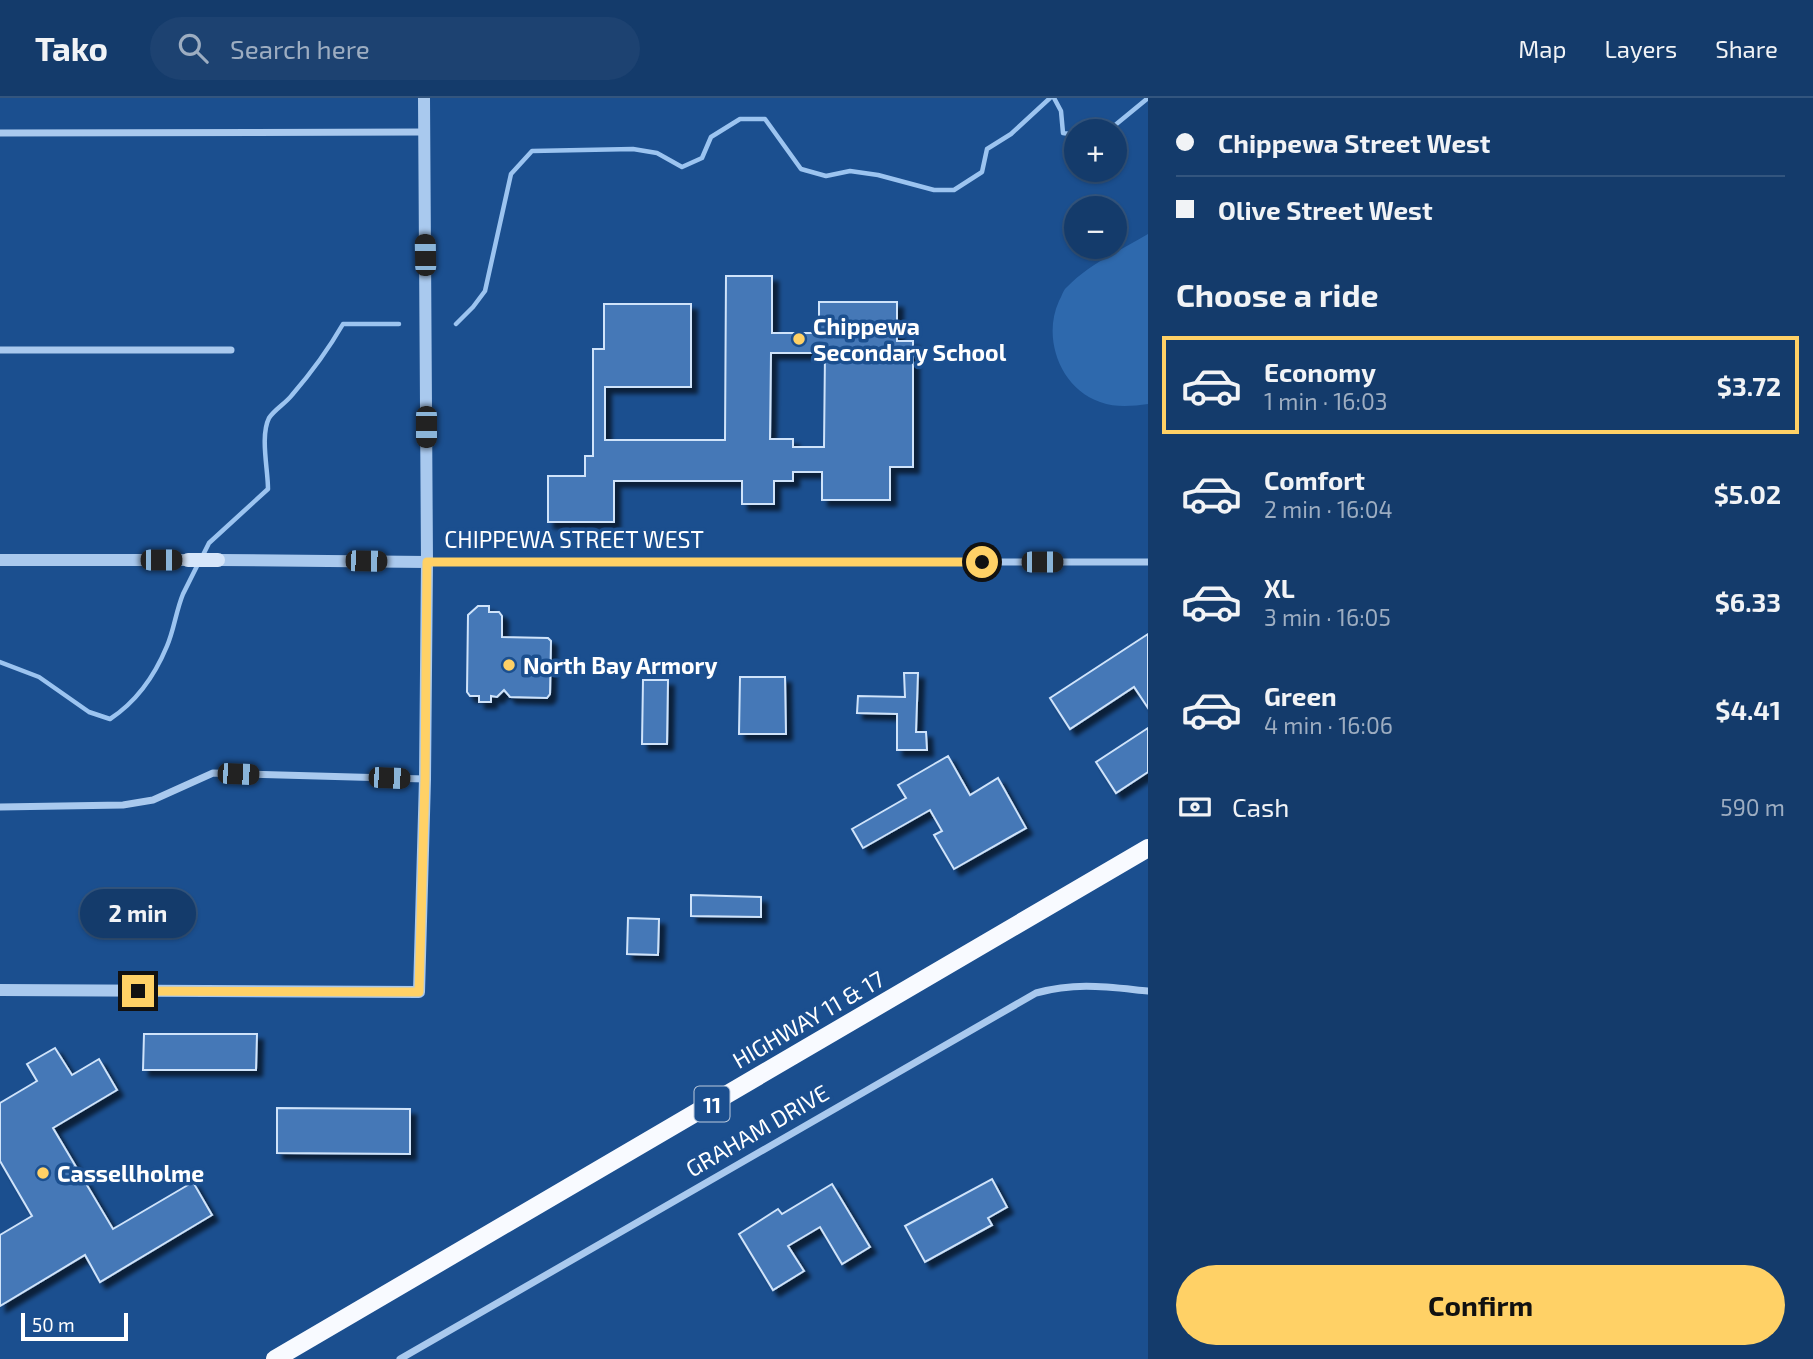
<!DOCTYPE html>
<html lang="en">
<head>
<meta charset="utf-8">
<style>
	body { margin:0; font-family:"Exo 2",sans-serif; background:#1d4271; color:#f1f3f6; height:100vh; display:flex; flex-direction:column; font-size:26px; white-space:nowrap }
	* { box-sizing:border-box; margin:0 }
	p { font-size:23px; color:#9dadc1 }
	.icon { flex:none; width:38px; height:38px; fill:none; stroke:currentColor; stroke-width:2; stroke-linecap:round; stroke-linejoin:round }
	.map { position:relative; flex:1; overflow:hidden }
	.details { display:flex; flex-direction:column; background:#143b6b; width:665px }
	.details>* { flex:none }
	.banner { display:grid; align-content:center; height:154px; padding:0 28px; background:#143b6b }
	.controls { position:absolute; left:1064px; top:21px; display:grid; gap:14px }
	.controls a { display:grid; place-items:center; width:63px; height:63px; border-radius:50%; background:#143b6b; box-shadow:0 2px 5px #0004,0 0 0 2px #33557e; font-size:35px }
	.scale { position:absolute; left:21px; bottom:18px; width:107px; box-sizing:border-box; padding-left:7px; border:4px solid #fff; border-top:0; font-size:19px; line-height:24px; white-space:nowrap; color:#fff; -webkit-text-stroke:5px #1b4f8f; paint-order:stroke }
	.end { position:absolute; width:32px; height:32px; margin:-16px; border:9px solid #ffd166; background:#111; box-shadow:0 0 0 4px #111 }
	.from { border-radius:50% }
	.bubble { position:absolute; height:49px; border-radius:24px; background:#143b6b; box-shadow:0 2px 5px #0004,0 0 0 2px #33557e; font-size:23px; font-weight:700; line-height:49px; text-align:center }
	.car { position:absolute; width:21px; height:42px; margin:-21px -10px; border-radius:9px; box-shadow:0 0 5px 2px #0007; background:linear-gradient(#222 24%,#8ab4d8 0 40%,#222 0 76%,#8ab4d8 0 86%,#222 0) }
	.banner b { display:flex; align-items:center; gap:24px; height:66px; font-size:26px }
	.banner b+b { border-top:2px solid #33557e }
	.banner i { width:18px; height:18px; background:#f1f3f6 }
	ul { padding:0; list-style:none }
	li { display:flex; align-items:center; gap:21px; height:98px; margin:0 14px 10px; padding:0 14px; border:4px solid transparent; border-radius:0px }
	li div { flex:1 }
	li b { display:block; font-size:26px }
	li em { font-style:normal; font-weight:700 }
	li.current { border-color:#ffd166 }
	li>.icon { width:63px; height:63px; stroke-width:1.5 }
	h2 { padding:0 28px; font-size:32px; line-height:84px }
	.pay { display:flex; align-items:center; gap:18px; height:77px; padding:0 28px; font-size:26px }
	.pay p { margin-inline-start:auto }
	.button { display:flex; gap:14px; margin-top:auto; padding:14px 28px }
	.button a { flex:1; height:80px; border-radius:42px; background:#ffd166; color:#111; font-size:28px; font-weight:700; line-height:80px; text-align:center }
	header { display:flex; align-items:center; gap:42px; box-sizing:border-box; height:98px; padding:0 35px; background:#143b6b; border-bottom:2px solid #33557e }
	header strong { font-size:33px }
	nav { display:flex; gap:38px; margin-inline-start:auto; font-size:24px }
	.search { width:490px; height:63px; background:#1d4271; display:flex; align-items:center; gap:18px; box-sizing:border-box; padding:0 24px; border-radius:38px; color:#9dadc1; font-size:26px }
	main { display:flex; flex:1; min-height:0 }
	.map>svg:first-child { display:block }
</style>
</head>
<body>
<header>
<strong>Tako</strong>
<div class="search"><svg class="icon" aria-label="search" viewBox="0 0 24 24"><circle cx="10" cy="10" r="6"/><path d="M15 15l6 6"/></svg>Search here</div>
<nav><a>Map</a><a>Layers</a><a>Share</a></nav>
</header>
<main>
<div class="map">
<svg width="1148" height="1261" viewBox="0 0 1148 1261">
	<defs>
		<filter id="shadow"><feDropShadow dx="6" dy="6" stdDeviation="2" flood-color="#0009"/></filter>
	</defs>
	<rect width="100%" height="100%" fill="#1b4f8f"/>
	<path fill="#2e69ad" d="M 1148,136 L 1148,306 C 1132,308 1117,310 1100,304 C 1060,290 1042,240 1059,203 C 1062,198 1063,192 1067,189 C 1089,166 1121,152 1148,136 Z"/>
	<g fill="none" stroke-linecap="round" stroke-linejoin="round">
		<g stroke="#9cc4f0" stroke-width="4.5">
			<path d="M 1054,0 L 1061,13 L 1063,35 L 1076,37"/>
			<path d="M 1096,33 L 1114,28 L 1148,0"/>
			<path d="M 456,226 L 473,209 L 485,193 L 511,76 L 532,53 L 633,51 L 657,55 L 682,69 L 702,60 L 711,39 L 740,21 L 765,21 L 801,71 L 826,78 L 850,73 L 878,77 L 934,92 L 954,92 L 982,74 L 987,51 L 1011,36 L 1050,0"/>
			<path d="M 202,459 L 209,445 L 268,391 C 268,371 260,338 269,320 C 274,312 286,305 292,297 C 311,275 328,252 343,226 L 399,226"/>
			<path d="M 0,564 L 39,579 L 89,614 L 110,621 C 136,604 155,577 167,548 C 174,532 176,513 183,496 C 188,486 193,476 198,466"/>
		</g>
	</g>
	<g fill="#4478b7" stroke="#cfe3fa" stroke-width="2" fill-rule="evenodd" filter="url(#shadow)">
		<path d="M 726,178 L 772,178 L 772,235 L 819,235 L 819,204 L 897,204 L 897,243 L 913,243 L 913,369 L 890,369 L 890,402 L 822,402 L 822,374 L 793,374 L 793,383 L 774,383 L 774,406 L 742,406 L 742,383 L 614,383 L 614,424 L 548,424 L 548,378 L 585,378 L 585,358 L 593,358 L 593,251 L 604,251 L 604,206 L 691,206 L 691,289 L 605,289 L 605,342 L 725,342 ZM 771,255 L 825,255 L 824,349 L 793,349 L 793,341 L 770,341 Z"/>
		<path d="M 478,508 L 489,508 L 489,514 L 499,514 L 502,518 L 502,539 L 548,540 L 551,543 L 550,596 L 547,600 L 510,599 L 504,592 L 497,599 L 491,598 L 491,604 L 479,604 L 479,598 L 470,598 L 467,594 L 468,517 Z"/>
		<path d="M 1148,536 L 1148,610 L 1134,589 L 1070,631 L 1050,600 Z"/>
		<path d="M 904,575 L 918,575 L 916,634 L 926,634 L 927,652 L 897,652 L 897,616 L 857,615 L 858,598 L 905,599 Z"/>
		<path d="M 740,579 L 785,579 L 786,636 L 739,636 Z"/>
		<path d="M 643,582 L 668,582 L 667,646 L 642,646 Z"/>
		<path d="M 1148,630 L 1148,674 L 1116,695 L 1096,664 Z"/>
		<path d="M 948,658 L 970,697 L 998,680 L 1026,730 L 954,771 L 934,737 L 942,733 L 930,712 L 863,750 L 852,731 L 906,700 L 898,687 Z"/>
		<path d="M 691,797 L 761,799 L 761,819 L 691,818 Z"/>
		<path d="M 628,820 L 659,821 L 658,857 L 627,856 Z"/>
		<path d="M 144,936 L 257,936 L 256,972 L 143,972 Z"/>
		<path d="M 55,950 L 72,977 L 99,961 L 117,992 L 53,1030 L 113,1131 L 193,1084 L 212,1117 L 100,1184 L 85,1157 L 0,1208 L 0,1137 L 32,1118 L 0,1063 L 0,1005 L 37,983 L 27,966 Z"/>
		<path d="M 277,1010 L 410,1011 L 410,1056 L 277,1055 Z"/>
		<path d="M 992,1081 L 1007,1109 L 988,1120 L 992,1127 L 925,1164 L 905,1128 Z"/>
		<path d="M 832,1086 L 870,1149 L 842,1166 L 820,1129 L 788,1148 L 804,1173 L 773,1192 L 739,1136 L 778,1111 L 782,1116 Z"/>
	</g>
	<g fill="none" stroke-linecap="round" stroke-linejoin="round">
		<g stroke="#a9c9ee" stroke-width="7">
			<path d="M 0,35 L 424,34"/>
			<path d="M 0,252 L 231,252"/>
			<path d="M 427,464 L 1148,464"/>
			<path d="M 0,709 L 123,707 L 153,702 L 213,675 L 425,681"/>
			<path d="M 400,1261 L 1036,895 C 1077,884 1107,889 1148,893"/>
		</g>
		<g stroke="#a9c9ee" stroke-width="12">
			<path d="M 0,462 L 188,462"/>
			<path d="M 218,462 L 427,464"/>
			<path d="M 0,892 L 419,894 L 425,681 L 427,464 L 424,0"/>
		</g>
		<path stroke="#d6e6fa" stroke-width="14" d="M 188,462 L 218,462"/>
		<path stroke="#f8faff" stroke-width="18" d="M 275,1261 L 1148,750"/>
	</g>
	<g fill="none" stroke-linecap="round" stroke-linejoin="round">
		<path stroke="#ffd166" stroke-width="9" d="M 138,893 L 419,894 L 425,681 L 427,464 L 982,464"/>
	</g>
	<g fill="#ffd166" stroke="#1b4f8f" stroke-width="2.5">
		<circle cx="799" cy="241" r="7"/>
		<circle cx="509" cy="567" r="7"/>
		<circle cx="43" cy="1075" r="7"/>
	</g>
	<g text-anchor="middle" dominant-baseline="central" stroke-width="7" stroke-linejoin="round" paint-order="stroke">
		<rect fill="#1b4f8f" stroke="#bbcadd" stroke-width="2" x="694.5" y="988.5" width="35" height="35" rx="5"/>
		<g font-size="21" font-weight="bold" fill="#fff">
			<text x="712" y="1006">11</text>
		</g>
		<g font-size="23" font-weight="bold" fill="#fff" stroke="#1b4f8f" text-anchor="start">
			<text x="813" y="228">Chippewa<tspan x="813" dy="26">Secondary School</tspan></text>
			<text x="523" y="567">North Bay Armory</text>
			<text x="57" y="1075">Cassellholme</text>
		</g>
		<g font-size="23" fill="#fff" stroke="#1b4f8f">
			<text x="574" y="441">CHIPPEWA STREET WEST</text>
			<text transform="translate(808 921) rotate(-30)">HIGHWAY 11 &amp; 17</text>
			<text transform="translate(757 1032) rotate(-30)">GRAHAM DRIVE</text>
		</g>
	</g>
</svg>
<div class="controls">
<a>+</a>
<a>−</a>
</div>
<div class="scale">50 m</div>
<i class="end from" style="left:982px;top:464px"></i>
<i class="end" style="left:138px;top:893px"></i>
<div class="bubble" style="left:80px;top:791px;width:116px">2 min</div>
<i class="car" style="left:425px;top:157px;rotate:359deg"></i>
<i class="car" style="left:426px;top:329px;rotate:180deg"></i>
<i class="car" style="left:161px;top:462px;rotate:90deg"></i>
<i class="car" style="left:366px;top:463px;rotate:91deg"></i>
<i class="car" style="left:1042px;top:464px;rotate:90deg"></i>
<i class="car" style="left:238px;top:676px;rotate:92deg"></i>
<i class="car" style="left:389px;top:680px;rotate:92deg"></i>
</div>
<section class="details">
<div class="banner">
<b><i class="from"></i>Chippewa Street West</b>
<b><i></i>Olive Street West</b>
</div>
<h2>Choose a ride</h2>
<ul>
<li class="current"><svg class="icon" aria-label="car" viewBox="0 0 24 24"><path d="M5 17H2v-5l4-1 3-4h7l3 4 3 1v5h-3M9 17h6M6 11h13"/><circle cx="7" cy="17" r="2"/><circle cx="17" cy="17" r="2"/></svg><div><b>Economy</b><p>1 min · 16:03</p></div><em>$3.72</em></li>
<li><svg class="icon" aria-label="car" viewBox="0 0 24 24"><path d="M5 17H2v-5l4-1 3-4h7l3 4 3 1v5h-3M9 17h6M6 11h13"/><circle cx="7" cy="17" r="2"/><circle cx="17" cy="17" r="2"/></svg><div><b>Comfort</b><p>2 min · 16:04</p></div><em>$5.02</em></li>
<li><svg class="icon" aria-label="car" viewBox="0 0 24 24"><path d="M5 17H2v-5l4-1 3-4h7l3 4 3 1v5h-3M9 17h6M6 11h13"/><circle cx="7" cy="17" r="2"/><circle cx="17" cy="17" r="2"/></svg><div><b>XL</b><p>3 min · 16:05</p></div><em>$6.33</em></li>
<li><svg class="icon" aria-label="car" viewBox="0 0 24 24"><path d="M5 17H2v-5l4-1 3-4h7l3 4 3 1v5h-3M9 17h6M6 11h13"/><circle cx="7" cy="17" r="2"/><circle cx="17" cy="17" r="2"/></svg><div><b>Green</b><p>4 min · 16:06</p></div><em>$4.41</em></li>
</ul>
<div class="pay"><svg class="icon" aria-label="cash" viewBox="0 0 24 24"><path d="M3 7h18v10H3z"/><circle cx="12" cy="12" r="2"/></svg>Cash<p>590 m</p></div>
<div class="button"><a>Confirm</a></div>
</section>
</main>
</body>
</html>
